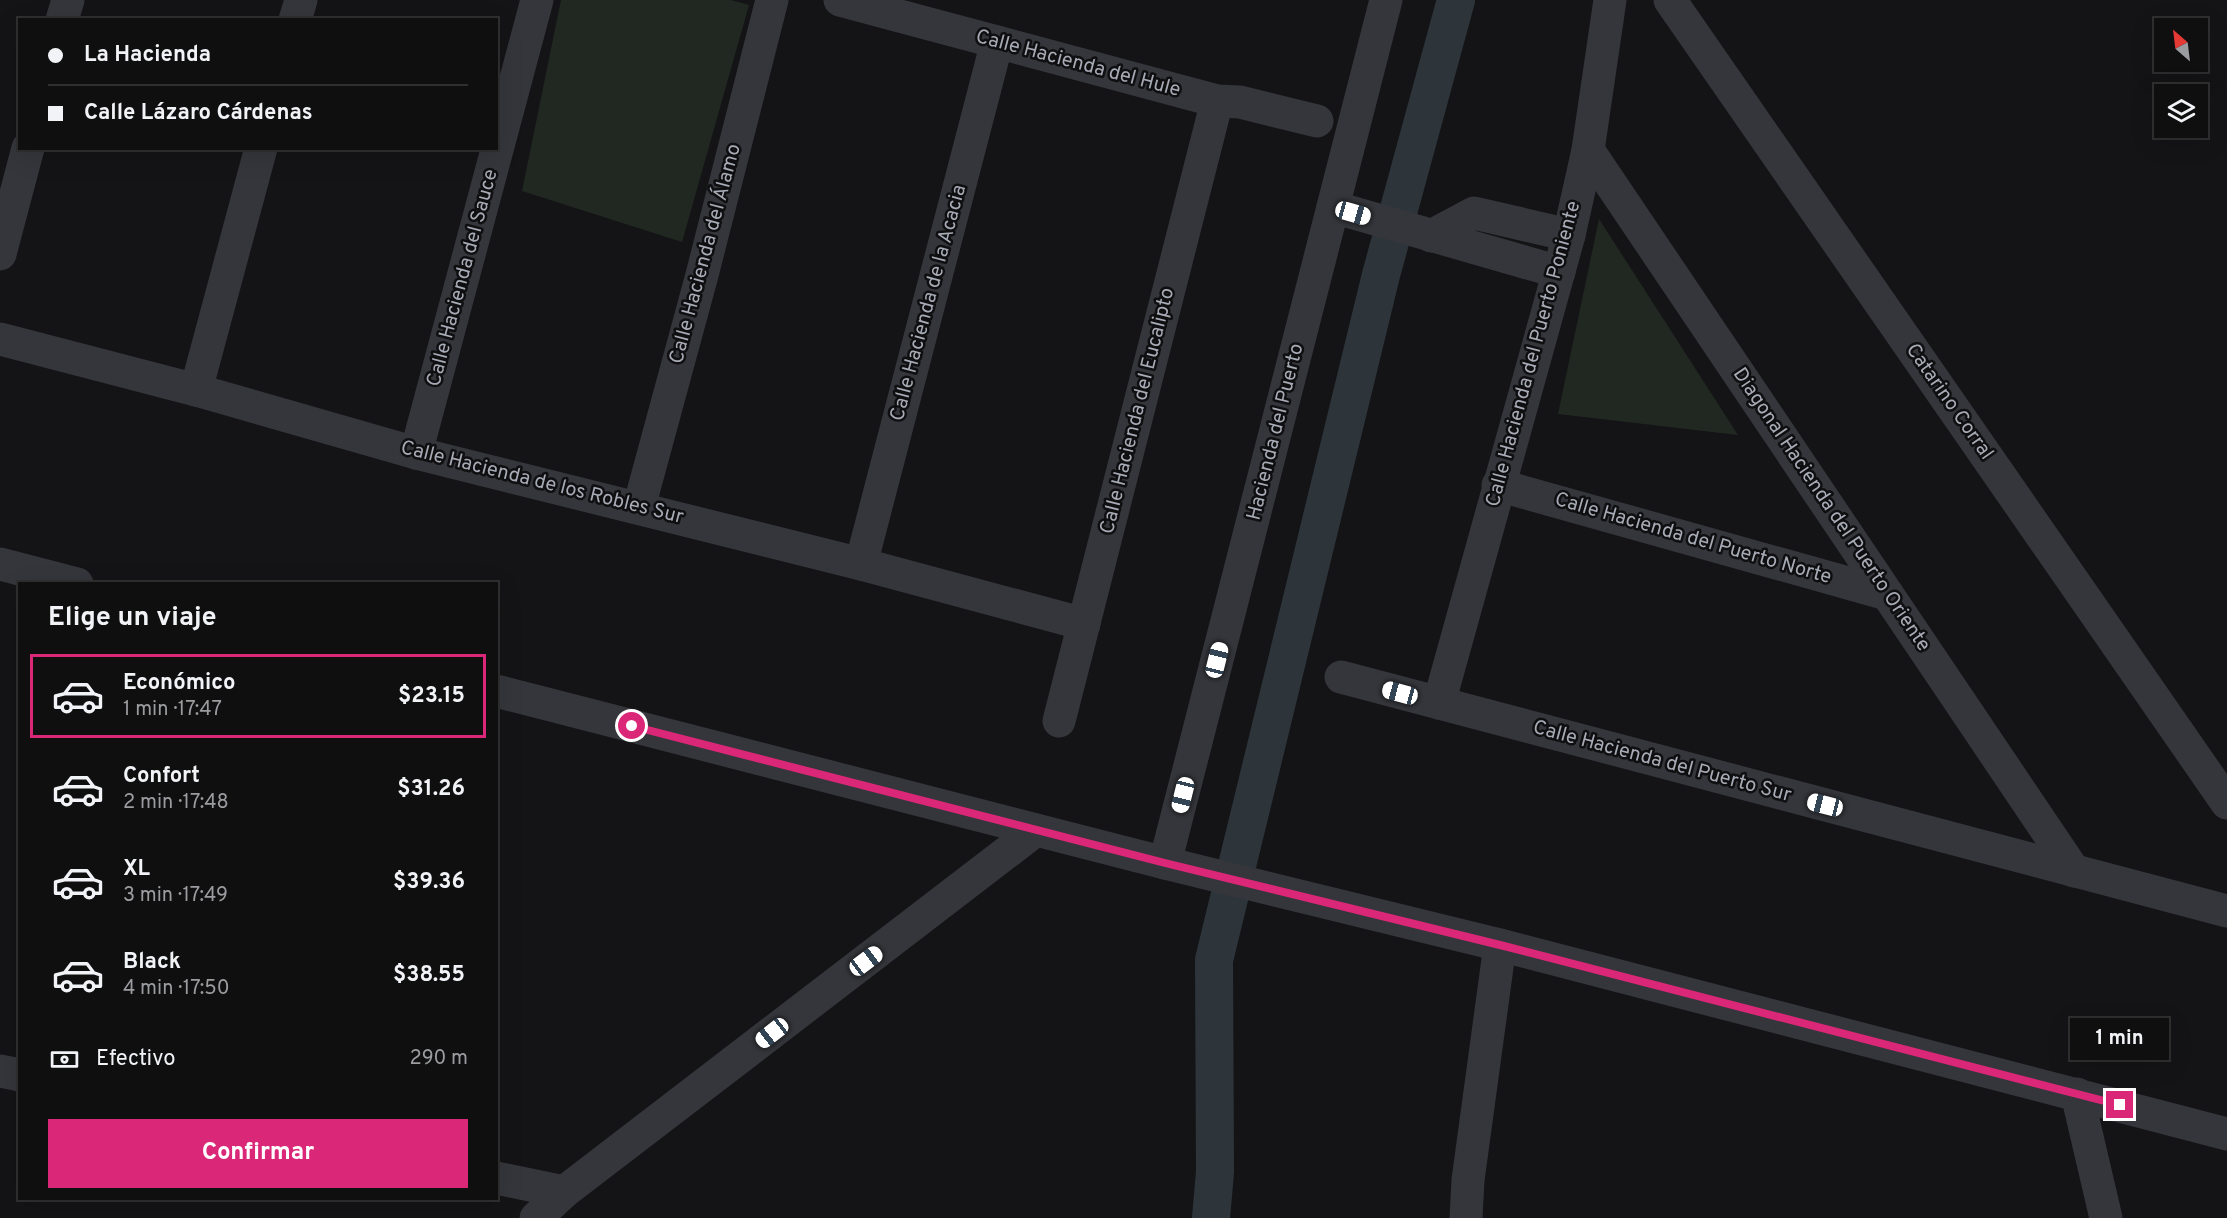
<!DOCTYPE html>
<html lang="es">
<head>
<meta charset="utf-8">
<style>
	body { margin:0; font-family:Overpass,sans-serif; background:#1d1d1e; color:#f1f3f6; height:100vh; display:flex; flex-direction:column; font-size:22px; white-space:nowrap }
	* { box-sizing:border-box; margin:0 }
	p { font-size:20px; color:#9b9c9f }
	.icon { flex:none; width:33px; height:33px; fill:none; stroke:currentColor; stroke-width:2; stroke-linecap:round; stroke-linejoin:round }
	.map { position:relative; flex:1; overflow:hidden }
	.side { position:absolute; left:18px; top:582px; width:480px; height:618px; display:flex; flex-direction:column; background:#0f0f10; border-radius:0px; box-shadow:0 6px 24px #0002,0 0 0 2px #2f2f30 }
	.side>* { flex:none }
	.banner { position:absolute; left:18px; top:18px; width:480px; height:132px; border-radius:0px; box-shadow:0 6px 24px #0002,0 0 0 2px #2f2f30; display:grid; align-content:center; height:132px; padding:0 30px; background:#0f0f10 }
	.needle { width:39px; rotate:332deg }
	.fabs { position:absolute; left:2154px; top:18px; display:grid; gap:12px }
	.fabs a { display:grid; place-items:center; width:54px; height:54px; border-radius:0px; background:#0f0f10; box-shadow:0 6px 24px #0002,0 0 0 2px #2f2f30; font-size:30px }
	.end { position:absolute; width:27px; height:27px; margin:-14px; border:8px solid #db2777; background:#fff; box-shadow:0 0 0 3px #fff }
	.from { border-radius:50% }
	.bubble { position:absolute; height:42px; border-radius:0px; background:#0f0f10; box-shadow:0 6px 24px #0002,0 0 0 2px #2f2f30; font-size:20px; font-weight:700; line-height:42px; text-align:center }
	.car { position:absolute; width:18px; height:36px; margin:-18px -9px; border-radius:8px; box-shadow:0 0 4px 2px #0007; background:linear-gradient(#fff 24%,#345 0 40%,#fff 0 76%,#345 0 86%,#fff 0) }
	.banner b { display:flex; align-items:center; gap:21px; height:57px; font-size:22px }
	.banner b+b { border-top:2px solid #2f2f30 }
	.banner i { width:15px; height:15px; background:#f1f3f6 }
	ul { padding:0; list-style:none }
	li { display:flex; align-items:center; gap:18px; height:84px; margin:0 12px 9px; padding:0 18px; border:3px solid transparent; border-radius:0px }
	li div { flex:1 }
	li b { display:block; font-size:22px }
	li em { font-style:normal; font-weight:700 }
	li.selected { border-color:#db2777 }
	li>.icon { width:54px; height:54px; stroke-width:1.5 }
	h2 { padding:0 30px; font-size:27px; line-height:72px }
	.pay { display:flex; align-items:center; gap:15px; height:66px; padding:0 30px; font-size:22px }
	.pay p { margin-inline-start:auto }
	.cta { display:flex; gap:12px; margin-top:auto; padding:12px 30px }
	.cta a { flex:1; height:69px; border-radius:0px; background:#db2777; color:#fff; font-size:24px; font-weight:700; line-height:69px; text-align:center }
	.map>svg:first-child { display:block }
</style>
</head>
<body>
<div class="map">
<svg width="2227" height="1218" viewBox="0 0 2227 1218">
	<rect width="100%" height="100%" fill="#141416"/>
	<g fill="#212821">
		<path d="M 561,0 L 731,0 L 749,5 L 682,242 L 522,191 Z"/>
		<path d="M 1599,219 L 1738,435 L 1558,414 Z"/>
	</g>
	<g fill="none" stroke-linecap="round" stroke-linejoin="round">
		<path stroke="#2d353b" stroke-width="38" d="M 1211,1218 L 1215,1172 L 1214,960 L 1381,275 L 1456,0"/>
		<g stroke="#35363b" stroke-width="33">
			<path d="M 840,0 L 1217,101 L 1240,102 L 1317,121"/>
			<path d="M 1670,0 L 2227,803"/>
			<path d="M 62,20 L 68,0"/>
			<path d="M 295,20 L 301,0"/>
			<path d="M 1588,150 L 2074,871"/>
			<path d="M 1333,207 L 1559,272"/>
			<path d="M 1431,236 L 1474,213 L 1569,235"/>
			<path d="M 0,254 L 28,148"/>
			<path d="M 0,339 L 196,390 L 416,453 L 861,564 L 1084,624"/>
			<path d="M 196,390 L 261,148"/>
			<path d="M 416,453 L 537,0"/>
			<path d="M 1498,485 L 1887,594"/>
			<path d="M 639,507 L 702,275 L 772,0"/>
			<path d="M 861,564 L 997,42"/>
			<path d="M 1341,677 L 2227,911"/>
			<path d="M 1439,703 L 1569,235 L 1588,150 L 1610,0"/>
			<path d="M 1059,721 L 1217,101"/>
			<path d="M 1165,863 L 1386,0"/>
			<path d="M 0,1071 L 20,1075"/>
			<path d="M 2077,1094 L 2106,1218"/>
			<path d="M 496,1178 L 564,1192"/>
			<path d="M 536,1218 L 564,1192 L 1036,830"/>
			<path d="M 1466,1218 L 1468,1180 L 1500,945"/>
		</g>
		<g stroke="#35363b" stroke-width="33">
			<path d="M 0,564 L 77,584"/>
			<path d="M 496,691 L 1165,863 L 1500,945 L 2227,1134"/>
		</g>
	</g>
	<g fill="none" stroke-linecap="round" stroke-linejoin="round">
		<path stroke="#db2777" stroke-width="8" d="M 632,726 L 1165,863 L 1500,945 L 2120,1105"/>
	</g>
	<g text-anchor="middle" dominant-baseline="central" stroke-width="5" stroke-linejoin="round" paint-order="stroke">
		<g font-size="20" fill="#a7abb5" stroke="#0f0f11">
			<text transform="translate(1078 64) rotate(15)">Calle Hacienda del Hule</text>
			<text transform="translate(706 254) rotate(-75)">Calle Hacienda del Álamo</text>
			<text transform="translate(463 278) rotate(-75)">Calle Hacienda del Sauce</text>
			<text transform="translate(929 303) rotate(-75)">Calle Hacienda de la Acacia</text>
			<text transform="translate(1534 354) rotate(-75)">Calle Hacienda del Puerto Poniente</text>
			<text transform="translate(1949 402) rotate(55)">Catarino Corral</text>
			<text transform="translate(1138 411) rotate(-76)">Calle Hacienda del Eucalipto</text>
			<text transform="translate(1276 432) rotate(-76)">Hacienda del Puerto</text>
			<text transform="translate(542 483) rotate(14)">Calle Hacienda de los Robles Sur</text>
			<text transform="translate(1831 510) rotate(56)">Diagonal Hacienda del Puerto Oriente</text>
			<text transform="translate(1693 539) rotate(16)">Calle Hacienda del Puerto Norte</text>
			<text transform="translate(1662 762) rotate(15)">Calle Hacienda del Puerto Sur</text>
		</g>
	</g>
</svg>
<div class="fabs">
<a><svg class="needle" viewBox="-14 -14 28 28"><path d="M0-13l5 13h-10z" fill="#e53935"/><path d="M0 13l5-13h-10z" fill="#9b9c9f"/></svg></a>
<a><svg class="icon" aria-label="layers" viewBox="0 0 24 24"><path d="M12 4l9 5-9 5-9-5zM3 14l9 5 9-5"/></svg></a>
</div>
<i class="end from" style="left:632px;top:726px"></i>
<i class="end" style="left:2120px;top:1105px"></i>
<div class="bubble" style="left:2070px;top:1018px;width:99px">1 min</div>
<i class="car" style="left:1353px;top:213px;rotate:106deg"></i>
<i class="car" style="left:1217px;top:660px;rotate:14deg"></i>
<i class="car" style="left:1400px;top:693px;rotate:285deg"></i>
<i class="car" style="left:1183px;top:795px;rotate:194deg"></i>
<i class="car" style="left:1825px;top:805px;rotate:284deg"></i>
<i class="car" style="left:866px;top:961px;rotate:53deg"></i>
<i class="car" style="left:772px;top:1033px;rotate:232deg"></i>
<div class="banner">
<b><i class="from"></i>La Hacienda</b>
<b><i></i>Calle Lázaro Cárdenas</b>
</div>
<section class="side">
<h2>Elige un viaje</h2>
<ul>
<li class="selected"><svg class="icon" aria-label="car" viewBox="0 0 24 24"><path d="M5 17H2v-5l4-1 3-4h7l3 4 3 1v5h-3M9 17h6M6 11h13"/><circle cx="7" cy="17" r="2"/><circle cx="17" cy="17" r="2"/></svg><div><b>Económico</b><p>1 min · 17:47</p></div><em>$23.15</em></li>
<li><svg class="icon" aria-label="car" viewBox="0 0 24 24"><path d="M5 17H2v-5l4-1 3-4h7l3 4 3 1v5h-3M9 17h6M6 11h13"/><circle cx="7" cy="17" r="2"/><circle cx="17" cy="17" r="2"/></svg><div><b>Confort</b><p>2 min · 17:48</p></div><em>$31.26</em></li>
<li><svg class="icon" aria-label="car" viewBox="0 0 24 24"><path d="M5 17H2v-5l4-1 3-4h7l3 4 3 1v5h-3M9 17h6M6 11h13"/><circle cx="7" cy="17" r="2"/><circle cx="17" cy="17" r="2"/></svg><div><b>XL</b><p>3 min · 17:49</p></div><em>$39.36</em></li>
<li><svg class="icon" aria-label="car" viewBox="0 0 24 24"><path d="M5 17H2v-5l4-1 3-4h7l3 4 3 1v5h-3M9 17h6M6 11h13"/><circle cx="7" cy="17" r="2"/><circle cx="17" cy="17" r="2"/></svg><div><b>Black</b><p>4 min · 17:50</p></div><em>$38.55</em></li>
</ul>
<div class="pay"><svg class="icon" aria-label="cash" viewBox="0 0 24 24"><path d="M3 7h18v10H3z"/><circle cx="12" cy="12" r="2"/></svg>Efectivo<p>290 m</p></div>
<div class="cta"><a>Confirmar</a></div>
</section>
</div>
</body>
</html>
